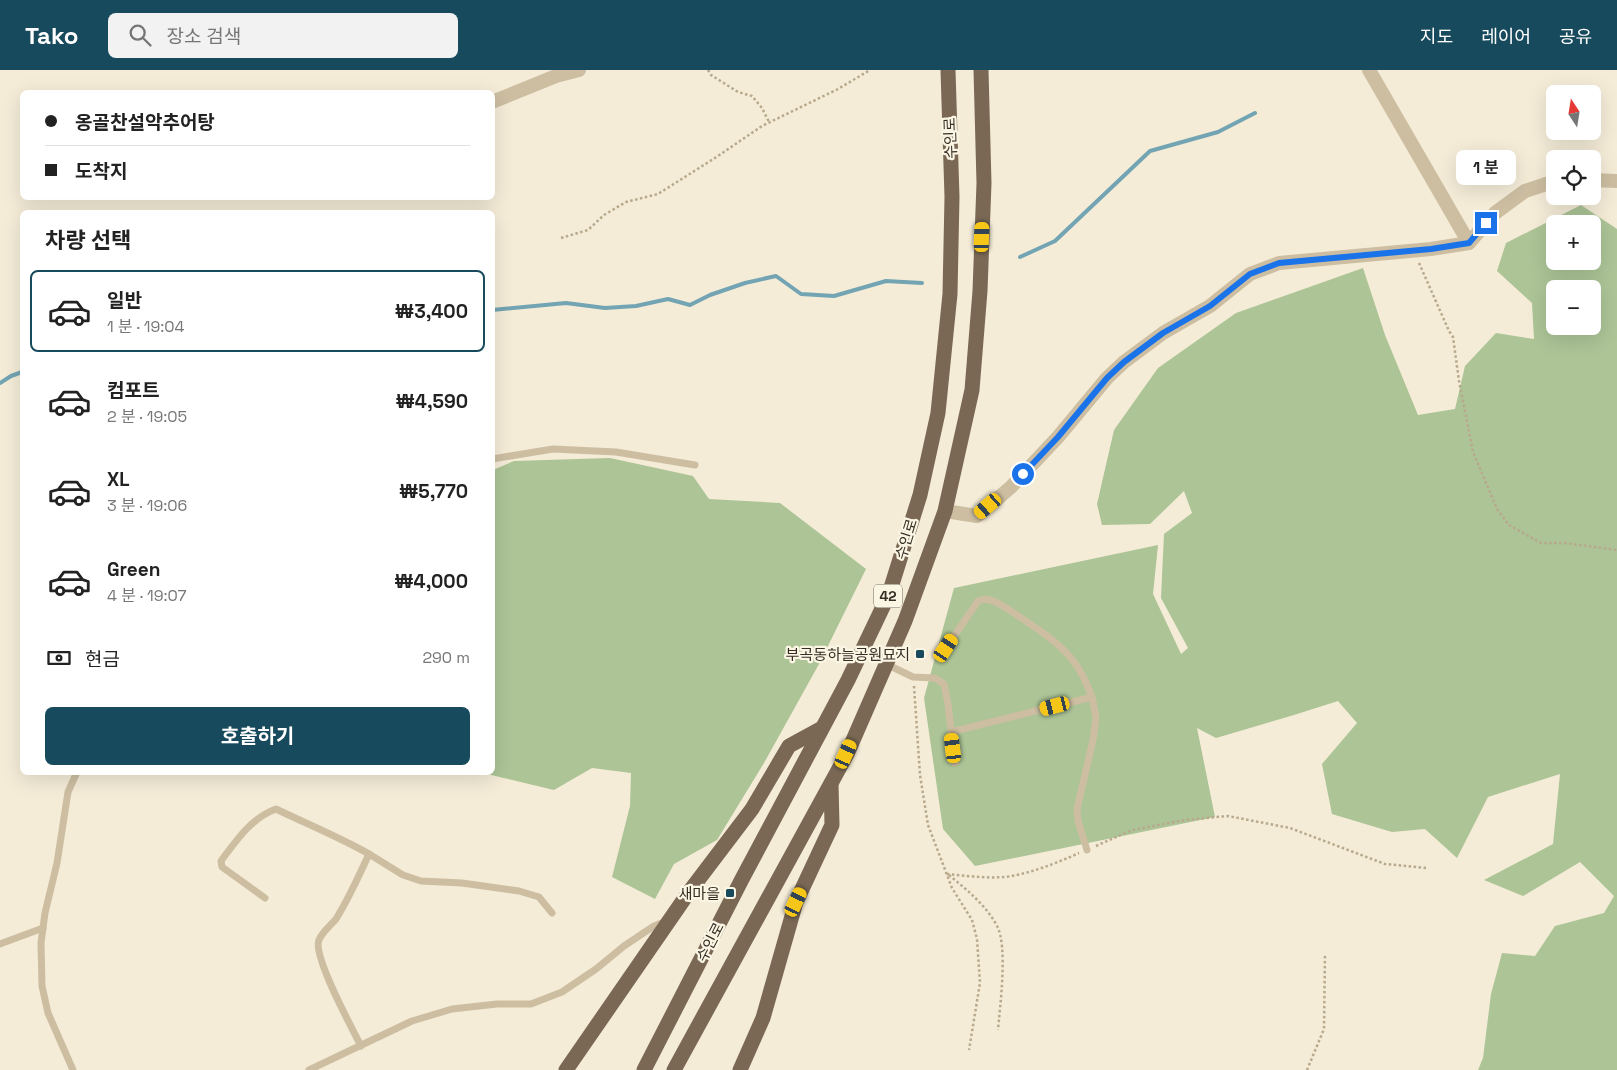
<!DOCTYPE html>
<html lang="ko">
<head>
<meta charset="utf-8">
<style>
	body { margin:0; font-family:"Space Grotesk","Noto Sans KR",sans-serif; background:#f2f2f2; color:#222; height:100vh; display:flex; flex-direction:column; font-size:19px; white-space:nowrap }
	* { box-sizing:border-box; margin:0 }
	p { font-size:16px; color:#767676 }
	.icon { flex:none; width:28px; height:28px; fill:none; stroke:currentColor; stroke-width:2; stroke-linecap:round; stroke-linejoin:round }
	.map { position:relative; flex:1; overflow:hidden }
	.panel { position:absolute; left:20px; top:140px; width:475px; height:565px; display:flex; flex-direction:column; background:#fff; border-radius:8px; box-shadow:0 5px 20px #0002 }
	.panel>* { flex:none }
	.top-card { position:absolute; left:20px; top:20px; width:475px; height:110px; border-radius:8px; box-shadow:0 5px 20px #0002; display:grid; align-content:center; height:110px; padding:0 25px; background:#fff }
	.needle { width:32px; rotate:348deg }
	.fabs { position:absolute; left:1546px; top:15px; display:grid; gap:10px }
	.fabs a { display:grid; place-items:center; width:55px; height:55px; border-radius:8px; background:#fff; box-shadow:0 5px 20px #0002; font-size:25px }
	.end { position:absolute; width:22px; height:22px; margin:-11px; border:6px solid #1a73e8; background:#fff; box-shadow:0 0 0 2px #fff }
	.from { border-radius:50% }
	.bubble { position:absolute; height:35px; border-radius:8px; background:#fff; box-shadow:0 5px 20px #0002; font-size:16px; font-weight:700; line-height:35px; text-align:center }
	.car { position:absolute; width:15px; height:30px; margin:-15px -8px; border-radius:6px; box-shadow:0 0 4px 1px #0007; background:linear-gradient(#f5c518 24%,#345 0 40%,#f5c518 0 76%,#345 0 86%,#f5c518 0) }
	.top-card b { display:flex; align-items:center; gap:18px; height:48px; font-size:19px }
	.top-card b+b { border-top:1px solid #e0e0e0 }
	.top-card i { width:12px; height:12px; background:#222 }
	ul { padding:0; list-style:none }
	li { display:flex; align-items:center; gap:15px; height:82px; margin:0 10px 8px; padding:0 15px; border:2px solid transparent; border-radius:8px }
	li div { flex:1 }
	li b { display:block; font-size:19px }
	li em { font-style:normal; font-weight:700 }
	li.selected { border-color:#174a5c }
	li>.icon { width:45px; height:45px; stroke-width:1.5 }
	h2 { padding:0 25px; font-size:22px; line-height:60px }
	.pay { display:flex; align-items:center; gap:12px; height:55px; padding:0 25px; font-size:19px }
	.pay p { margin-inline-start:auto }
	.action { display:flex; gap:10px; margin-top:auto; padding:10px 25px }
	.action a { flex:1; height:58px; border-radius:8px; background:#174a5c; color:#fff; font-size:20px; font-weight:700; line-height:58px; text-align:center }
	header { display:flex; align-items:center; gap:30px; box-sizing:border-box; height:70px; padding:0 25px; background:#174a5c; color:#fff }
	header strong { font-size:24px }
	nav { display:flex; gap:28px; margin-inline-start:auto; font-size:18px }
	.search { width:350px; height:45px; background:#f2f2f2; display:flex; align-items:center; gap:12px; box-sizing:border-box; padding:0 18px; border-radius:8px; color:#767676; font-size:19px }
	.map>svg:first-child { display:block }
</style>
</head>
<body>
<header>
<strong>Tako</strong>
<div class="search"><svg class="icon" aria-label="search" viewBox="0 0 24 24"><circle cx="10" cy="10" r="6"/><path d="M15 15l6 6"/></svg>장소 검색</div>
<nav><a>지도</a><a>레이어</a><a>공유</a></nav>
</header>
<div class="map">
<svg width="1617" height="1000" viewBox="0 0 1617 1000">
	<rect width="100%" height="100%" fill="#f4ecd7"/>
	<g fill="#acc496" fill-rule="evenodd">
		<path d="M 1581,135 L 1617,159 L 1617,1000 L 1478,1000 L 1483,988 L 1491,924 L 1502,883 L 1535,886 L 1555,856 L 1604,843 L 1614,826 L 1580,792 L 1523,826 L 1484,810 L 1553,774 L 1560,704 L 1488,727 L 1457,788 L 1425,759 L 1392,762 L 1332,744 L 1322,694 L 1357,653 L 1338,631 L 1294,645 L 1216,668 L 1197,658 L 1215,747 L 975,796 L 943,759 L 924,628 L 954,518 L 1158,475 L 1153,524 L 1181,584 L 1188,578 L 1161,528 L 1164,464 L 1192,443 L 1184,421 L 1150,454 L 1102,455 L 1097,434 L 1114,360 L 1158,298 L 1236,243 L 1363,198 L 1385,265 L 1418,345 L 1455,339 L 1465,296 L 1496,263 L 1534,269 L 1532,233 L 1497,201 L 1506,173 ZM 1555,154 L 1592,154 L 1592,191 L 1555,191 ZM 1555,219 L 1592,219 L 1592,256 L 1555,256 Z"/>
		<path d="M 610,388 L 693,406 L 709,429 L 780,433 L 866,499 L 819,594 L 764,693 L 717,770 L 674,794 L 655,829 L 612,807 L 630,736 L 631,703 L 592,698 L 554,720 L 483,703 L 492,702 L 493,400 L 514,391 Z"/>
	</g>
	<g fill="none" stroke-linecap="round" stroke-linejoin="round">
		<g stroke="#73a4b3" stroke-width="4">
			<path d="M 1020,187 L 1055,171 L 1150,81 L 1218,62 L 1255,43"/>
			<path d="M 492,240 L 566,233 L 605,238 L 636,236 L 668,229 L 690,235 L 710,225 L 745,213 L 776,206 L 801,224 L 834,226 L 886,211 L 922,213"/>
			<path d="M 0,313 L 11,306 L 22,302"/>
		</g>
		<g stroke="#b8a88c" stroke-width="2.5" stroke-dasharray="2.5 2.5" stroke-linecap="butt">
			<path d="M 708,0 L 711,5 L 738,22 L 752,26 L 762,38 L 769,52"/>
			<path d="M 561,168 L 588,160 L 604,145 L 626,132 L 658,124 L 718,86 L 762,56 L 838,19 L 870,0"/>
			<path d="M 1419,193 L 1449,261 L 1453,267 L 1459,311 L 1473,382 L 1497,439 L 1509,455 L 1541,473 L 1565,473 L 1617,480"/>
			<path d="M 914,616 L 920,705 L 928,755 L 952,818 L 972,850 L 977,869 L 980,913 L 969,980"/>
			<path d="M 1096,776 L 1132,760 L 1185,750 L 1228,746 L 1290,758 L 1385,794 L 1426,798"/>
			<path d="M 947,804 C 970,806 995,810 1017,805 C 1039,800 1059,792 1079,783"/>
			<path d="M 949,805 C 967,820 986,835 997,856 C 1008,876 1000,936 998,960"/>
			<path d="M 1307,1000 L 1324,959 L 1325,884"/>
		</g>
		<g stroke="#cdbea2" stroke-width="7">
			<path d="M 492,389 L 553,379 L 616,382 L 695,395"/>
			<path d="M 946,578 L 978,531 C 982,530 985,528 990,530 C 999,532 1009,540 1017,545 C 1037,559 1059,572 1074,592 C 1082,602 1087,614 1092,627 L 951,662"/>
			<path d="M 886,594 L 913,607 L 935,608 L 944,614 L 948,634 L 955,693"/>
			<path d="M 1087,780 L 1078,751 L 1077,739 L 1093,670 L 1096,647 L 1092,627"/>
			<path d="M 369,784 L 403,805 L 421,811 L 462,813 L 519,821 L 539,827 L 552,843"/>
			<path d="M 265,828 L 222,797 L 221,791 C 236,771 251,748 276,739 C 307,754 339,767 369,784 C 359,806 349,828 336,849 C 331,855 322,862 319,870 C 312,885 352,958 361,976"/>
			<path d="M 0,874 L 43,858"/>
			<path d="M 73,1000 L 48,943 L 42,916 L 41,873 L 45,843 L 57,793 L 68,722 L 77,702"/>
			<path d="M 309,1000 L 412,951 L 452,939 L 497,934 L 531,934 L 562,922 L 596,899 L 624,876 L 654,856 L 664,852"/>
		</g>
		<g stroke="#cdbea2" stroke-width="14">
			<path d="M 1369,0 L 1469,173 L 1495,143 L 1525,121 L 1555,111"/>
			<path d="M 492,32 L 556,6 L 579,0"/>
			<path d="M 1592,110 L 1617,111"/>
			<path d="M 945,441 L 977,446 L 1011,417 L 1058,367 L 1107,308 L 1124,292 L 1163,263 L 1210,236 L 1250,204 L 1279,193 L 1431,179 L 1469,173"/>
		</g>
		<g stroke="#7a6855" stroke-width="15">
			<path d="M 566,1000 L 689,822 L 752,739 L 789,676 L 822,658"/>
			<path d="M 644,1000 L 742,809 L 848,610 L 889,524 L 920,425 L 938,343 L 950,224 L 952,127 L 948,0"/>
			<path d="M 674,1000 L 847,684 L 905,551 L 945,441 L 972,320 L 980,221 L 984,113 L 981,0"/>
			<path d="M 740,1000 L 763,948 L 796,832 L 832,755 L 831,714"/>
		</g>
	</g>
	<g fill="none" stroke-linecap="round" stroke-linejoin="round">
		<path stroke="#1a73e8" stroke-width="6" d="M 1023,404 L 1058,367 L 1107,308 L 1124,292 L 1163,263 L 1210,236 L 1250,204 L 1279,193 L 1431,179 L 1469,173 L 1486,153"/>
	</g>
	<g fill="#174a5c" stroke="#fbf5e4" stroke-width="2">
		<rect x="915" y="579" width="10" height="10" rx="2.5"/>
		<rect x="725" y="818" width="10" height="10" rx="2.5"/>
	</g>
	<g text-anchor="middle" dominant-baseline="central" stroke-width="4.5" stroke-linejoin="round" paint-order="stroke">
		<rect fill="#fbf5e4" stroke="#716a5e" stroke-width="1" x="874" y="514.5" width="28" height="23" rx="4"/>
		<g font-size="14" font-weight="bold" fill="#362e25">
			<text x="888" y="526">42</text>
		</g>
		<g font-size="15" fill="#362e25" stroke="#fbf5e4">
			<text transform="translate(950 68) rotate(-92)">수인로</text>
			<text transform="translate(906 469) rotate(-73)">수인로</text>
			<text transform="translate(710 872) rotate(-63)">수인로</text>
		</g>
		<g font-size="15" fill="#362e25" stroke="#fbf5e4" text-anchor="end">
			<text x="910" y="584">부곡동하늘공원묘지</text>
			<text x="720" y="823">새마을</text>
		</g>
	</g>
</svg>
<div class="fabs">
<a><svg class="needle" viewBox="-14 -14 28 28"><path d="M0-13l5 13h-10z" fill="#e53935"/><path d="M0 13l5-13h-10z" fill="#767676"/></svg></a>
<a><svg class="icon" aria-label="locate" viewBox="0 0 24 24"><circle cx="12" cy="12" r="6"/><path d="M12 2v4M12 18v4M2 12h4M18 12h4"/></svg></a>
<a>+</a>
<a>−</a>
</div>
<i class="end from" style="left:1023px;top:404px"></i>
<i class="end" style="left:1486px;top:153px"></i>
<div class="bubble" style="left:1456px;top:80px;width:60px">1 분</div>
<i class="car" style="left:982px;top:167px;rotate:2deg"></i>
<i class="car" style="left:988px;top:436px;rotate:229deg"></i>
<i class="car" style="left:946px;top:578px;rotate:34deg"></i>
<i class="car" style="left:1055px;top:636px;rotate:256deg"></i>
<i class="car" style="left:953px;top:678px;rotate:353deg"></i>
<i class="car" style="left:846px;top:684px;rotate:24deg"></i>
<i class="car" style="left:796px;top:832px;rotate:25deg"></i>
<div class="top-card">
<b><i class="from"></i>옹골찬설악추어탕</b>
<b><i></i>도착지</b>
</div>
<section class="panel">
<h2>차량 선택</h2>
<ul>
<li class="selected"><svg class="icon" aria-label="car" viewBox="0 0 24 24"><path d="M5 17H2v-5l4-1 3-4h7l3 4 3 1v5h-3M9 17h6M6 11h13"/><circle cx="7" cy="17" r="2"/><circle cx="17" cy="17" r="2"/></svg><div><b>일반</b><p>1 분 · 19:04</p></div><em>₩3,400</em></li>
<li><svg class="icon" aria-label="car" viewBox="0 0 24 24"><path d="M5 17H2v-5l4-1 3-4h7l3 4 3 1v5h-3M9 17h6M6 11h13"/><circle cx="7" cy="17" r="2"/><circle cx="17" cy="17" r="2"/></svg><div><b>컴포트</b><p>2 분 · 19:05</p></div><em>₩4,590</em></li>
<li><svg class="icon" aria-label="car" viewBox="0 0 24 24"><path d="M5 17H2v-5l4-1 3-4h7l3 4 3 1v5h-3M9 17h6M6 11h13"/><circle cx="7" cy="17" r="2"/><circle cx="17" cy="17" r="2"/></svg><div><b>XL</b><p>3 분 · 19:06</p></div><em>₩5,770</em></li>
<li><svg class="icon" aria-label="car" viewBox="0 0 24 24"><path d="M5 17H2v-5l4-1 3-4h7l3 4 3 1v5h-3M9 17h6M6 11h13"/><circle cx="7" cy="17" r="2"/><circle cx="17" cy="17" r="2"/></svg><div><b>Green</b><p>4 분 · 19:07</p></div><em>₩4,000</em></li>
</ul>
<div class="pay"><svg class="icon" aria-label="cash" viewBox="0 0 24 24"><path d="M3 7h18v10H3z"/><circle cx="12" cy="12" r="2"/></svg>현금<p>290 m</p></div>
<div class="action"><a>호출하기</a></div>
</section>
</div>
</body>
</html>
